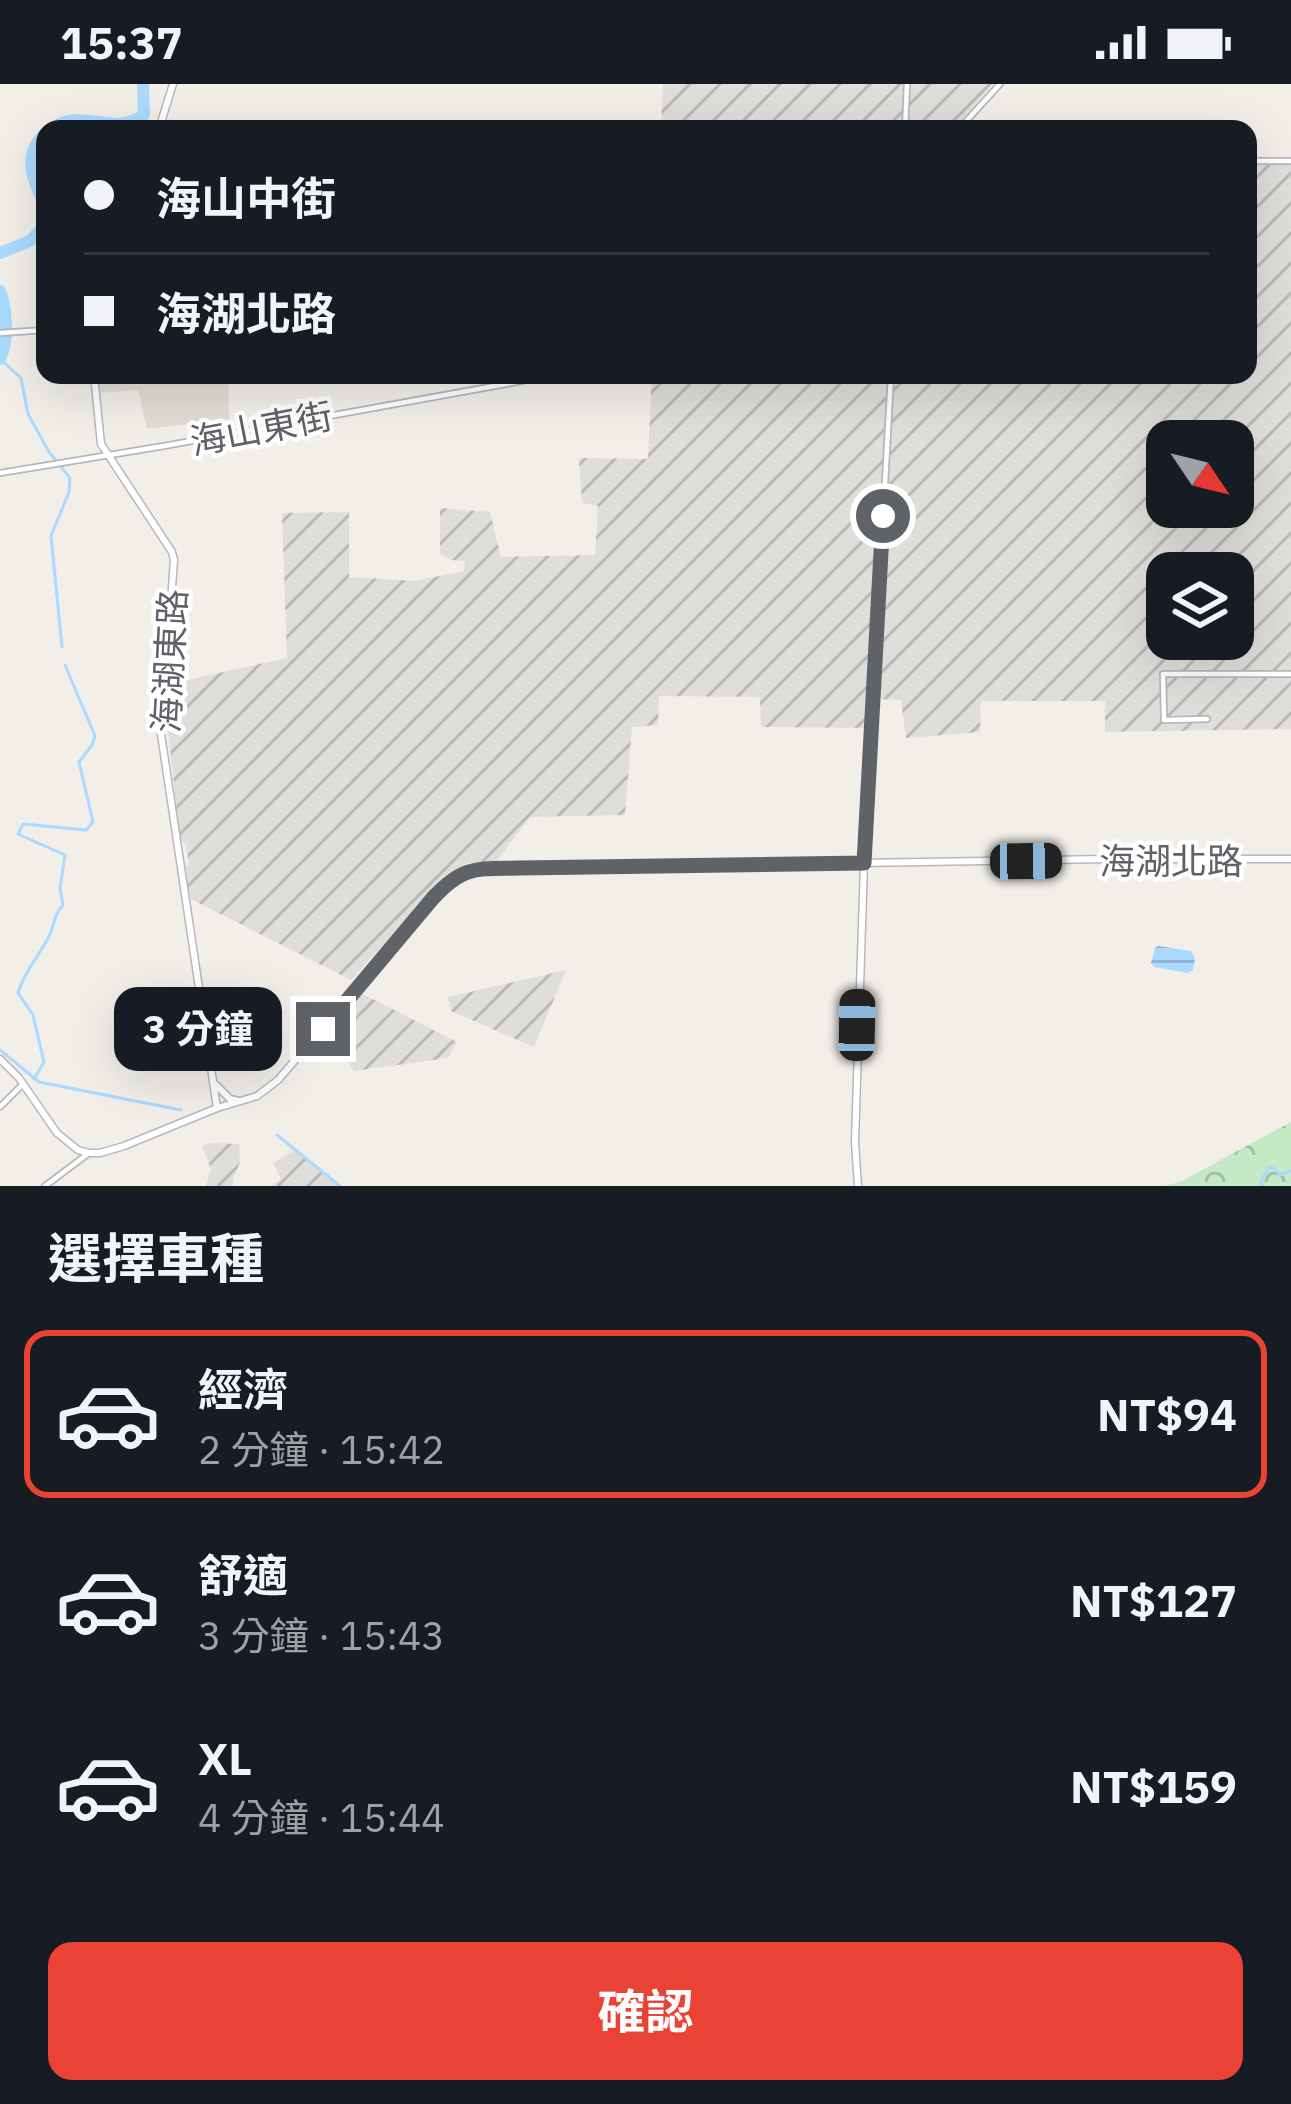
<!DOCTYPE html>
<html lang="zh-TW">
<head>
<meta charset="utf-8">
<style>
	body { margin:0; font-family:"IBM Plex Sans","Noto Sans TC",sans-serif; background:#242831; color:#f1f3f6; height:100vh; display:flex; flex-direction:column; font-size:45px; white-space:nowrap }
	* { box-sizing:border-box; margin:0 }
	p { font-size:39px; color:#9ea1a6 }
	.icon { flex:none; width:66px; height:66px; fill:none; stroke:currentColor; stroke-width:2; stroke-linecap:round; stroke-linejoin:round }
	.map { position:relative; height:1102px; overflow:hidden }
	.details { display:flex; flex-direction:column; background:#171b24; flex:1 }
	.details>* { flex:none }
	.guide { position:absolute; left:36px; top:36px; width:1221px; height:264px; border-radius:24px; box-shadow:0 12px 48px #0002; display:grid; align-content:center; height:264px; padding:0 48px; background:#171b24 }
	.needle { width:78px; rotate:125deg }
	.controls { position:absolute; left:1146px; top:336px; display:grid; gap:24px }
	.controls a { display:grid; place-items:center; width:108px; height:108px; border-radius:24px; background:#171b24; box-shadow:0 12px 48px #0002; font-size:60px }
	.end { position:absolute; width:54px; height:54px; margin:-27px; border:15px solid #5f6368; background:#fff; box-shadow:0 0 0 6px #fff }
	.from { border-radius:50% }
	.bubble { position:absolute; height:84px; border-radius:24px; background:#171b24; box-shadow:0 12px 48px #0002; font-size:39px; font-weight:700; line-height:84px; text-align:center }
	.car { position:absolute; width:36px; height:72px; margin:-36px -18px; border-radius:15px; box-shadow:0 0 9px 3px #0007; background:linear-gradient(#222 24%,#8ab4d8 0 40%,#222 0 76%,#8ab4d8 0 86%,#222 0) }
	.guide b { display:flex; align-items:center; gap:42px; height:114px; font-size:45px }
	.guide b+b { border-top:3px solid #363941 }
	.guide i { width:30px; height:30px; background:#f1f3f6 }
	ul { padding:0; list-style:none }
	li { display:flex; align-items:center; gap:36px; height:168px; margin:0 24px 18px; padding:0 24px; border:6px solid transparent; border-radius:24px }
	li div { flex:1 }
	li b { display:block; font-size:45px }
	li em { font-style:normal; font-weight:700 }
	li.active { border-color:#ea4335 }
	li>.icon { width:108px; height:108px; stroke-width:1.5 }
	h2 { padding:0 48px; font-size:54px; line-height:144px }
	.primary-button { display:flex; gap:24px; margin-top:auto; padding:24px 48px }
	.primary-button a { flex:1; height:138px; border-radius:24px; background:#ea4335; color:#fff; font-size:48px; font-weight:700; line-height:138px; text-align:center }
	.status { display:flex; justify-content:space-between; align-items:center; height:84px; padding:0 60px; background:#171b24; direction:ltr }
	.status svg { height:33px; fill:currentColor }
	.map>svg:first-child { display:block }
</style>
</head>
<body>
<div class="status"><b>15:37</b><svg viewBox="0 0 49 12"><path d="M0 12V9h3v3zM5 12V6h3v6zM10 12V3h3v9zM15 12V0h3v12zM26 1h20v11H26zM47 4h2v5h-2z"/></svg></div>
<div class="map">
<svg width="1291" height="1102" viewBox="0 0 1291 1102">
	<defs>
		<pattern id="industrial-furrows" width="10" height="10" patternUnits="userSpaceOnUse" patternTransform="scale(3)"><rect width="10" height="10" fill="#e0deda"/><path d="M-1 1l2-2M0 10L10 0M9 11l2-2" fill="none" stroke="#b9b8b5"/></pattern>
		<pattern id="forest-crowns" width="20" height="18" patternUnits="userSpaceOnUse" patternTransform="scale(3)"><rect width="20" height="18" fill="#c5e8c5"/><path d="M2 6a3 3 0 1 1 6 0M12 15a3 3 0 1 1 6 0" fill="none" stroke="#a3c0a4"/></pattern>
		<pattern id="water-rules" width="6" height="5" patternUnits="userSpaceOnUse" patternTransform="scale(3)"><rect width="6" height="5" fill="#aadaff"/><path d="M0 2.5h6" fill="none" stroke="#8eb4d2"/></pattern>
	</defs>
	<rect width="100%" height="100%" fill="#f1efe8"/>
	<g fill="url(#industrial-furrows)" fill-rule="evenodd">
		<path d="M 663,0 L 993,0 L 953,45 L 661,45 Z"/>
		<path d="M 1248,74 L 1291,75 L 1291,645 L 1105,648 L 1105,617 L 981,617 L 980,648 L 906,654 L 901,616 L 878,615 L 877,644 L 761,643 L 760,613 L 659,612 L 658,641 L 632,643 L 625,731 L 530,733 L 494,780 L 468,779 L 448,790 L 351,896 L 187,813 L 184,785 L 189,779 L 186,761 L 180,755 L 168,646 L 169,600 L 287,574 L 282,429 L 349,428 L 349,493 L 415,497 L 464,487 L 465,477 L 451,476 L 440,470 L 440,424 L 490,428 L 501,473 L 595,471 L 598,422 L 582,419 L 579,374 L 648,375 L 652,291 L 1248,291 ZM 1167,357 L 1233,357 L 1233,423 L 1167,423 ZM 1167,489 L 1233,489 L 1233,555 L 1167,555 Z"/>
		<path d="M 566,886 L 534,963 L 451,927 L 448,913 Z"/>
		<path d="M 359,908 L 457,958 L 448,974 L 354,987 L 328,944 Z"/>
		<path d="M 208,1059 L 239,1060 L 240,1078 L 233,1095 L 233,1102 L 206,1102 L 211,1085 L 202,1063 Z"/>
		<path d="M 295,1066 L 318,1084 L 340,1102 L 271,1102 L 281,1095 L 273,1079 Z"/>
	</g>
	<path fill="#e1ded6" d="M 99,291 L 228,291 L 229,335 L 147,345 L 138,306 L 101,309 Z"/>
	<path fill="url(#forest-crowns)" d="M 1291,1038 L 1291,1102 L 1164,1102 L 1180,1098 Z"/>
	<path fill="url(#water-rules)" d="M 1158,862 L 1191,867 L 1195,874 L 1193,886 L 1188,889 L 1154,883 L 1151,879 L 1155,864 Z"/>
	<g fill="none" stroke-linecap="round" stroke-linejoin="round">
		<g stroke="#aadaff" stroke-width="3">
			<path d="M 0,275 L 21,294 L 28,330 L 49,368 L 70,394 L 69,408 L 51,452 L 62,563"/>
			<path d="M 0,966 L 39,998 L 181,1026"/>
			<path d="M 34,995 L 44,978 L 33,931 L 18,909 C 24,887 42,869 51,848 C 55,837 54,831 63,821 L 60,804 L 65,771 L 18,750 L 23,740 L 86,746 L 93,738 L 79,678 L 92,661 L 95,652 L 65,581"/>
			<path d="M 277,1051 L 340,1102"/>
			<path d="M 1262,1102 L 1261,1097 L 1268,1084 L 1274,1084 L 1280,1091 L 1291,1087"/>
		</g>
		<g stroke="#aadaff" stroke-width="12">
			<path d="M 51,45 C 85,22 110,54 144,31 L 143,0"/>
			<path d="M 45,50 C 22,71 32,96 45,121"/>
			<path d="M 0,169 L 30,157 L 45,141"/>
			<path d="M 0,207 C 7,225 9,257 0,275"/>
		</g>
		<g stroke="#b5b8bc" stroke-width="8">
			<g id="minor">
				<path d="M 905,45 L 907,0"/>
				<path d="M 959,45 L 1000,0"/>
				<path d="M 1248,77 L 1291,77"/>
				<path d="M 0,249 L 45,246"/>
				<path d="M 0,389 L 164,362 L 555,291"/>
				<path d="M 1207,635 L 1164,636 L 1163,590 L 1291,590"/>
				<path d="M 864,777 L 891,291"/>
				<path d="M 0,1023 L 23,1000"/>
				<path d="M 45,1102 L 89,1069"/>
			</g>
		</g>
		<g stroke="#b5b8bc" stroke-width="9">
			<g id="tertiary">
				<path d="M 159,45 L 173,0"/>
				<path d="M 94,291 L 101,360 L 172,468 L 174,476 L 161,650 L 217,1024"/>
				<path d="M 0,975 L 19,994 L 57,1049 L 78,1066 L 89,1069 L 100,1069 L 124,1062 L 217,1024 L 257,1012 L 278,996 L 451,795 L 464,788 L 477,785 L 1107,775 L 1291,775"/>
				<path d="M 216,1001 L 230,1015 L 239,1017"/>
				<path d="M 858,1102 L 855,1058 L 864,779"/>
			</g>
		</g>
		<use href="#minor" stroke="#fff" stroke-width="4.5"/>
		<use href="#tertiary" stroke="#fff" stroke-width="6"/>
	</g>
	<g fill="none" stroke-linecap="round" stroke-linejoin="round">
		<path stroke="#5f6368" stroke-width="15" d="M 323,945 L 433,814 C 464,781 476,785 520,784 L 864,779 L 883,432"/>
	</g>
	<g text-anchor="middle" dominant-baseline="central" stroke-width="9" stroke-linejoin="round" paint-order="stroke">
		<g font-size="36" fill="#5f6368" stroke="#fff">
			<text transform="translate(261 344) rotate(-11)">海山東街</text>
			<text transform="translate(169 577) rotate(-87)">海湖東路</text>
			<text x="1171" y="776">海湖北路</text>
		</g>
	</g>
</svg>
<div class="controls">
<a><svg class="needle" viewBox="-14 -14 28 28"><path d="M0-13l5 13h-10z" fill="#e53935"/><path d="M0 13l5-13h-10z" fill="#9ea1a6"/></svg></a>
<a><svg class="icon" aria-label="layers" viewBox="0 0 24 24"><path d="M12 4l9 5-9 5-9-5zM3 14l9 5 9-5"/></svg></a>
</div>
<i class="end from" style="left:883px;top:432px"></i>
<i class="end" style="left:323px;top:945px"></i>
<div class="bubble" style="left:114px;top:903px;width:168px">3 分鐘</div>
<i class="car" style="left:1026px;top:777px;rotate:89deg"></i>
<i class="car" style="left:857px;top:941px;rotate:1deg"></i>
<div class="guide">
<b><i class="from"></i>海山中街</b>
<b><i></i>海湖北路</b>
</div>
</div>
<section class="details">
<h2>選擇車種</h2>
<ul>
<li class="active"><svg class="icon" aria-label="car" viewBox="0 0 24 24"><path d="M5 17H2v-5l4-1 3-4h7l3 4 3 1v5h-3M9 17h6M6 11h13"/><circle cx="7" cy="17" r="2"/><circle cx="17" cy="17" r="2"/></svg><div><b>經濟</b><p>2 分鐘 · 15:42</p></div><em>NT$94</em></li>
<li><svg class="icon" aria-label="car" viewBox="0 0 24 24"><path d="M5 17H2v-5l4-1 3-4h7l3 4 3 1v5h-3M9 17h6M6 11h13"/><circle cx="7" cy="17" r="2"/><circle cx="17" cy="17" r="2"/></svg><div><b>舒適</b><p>3 分鐘 · 15:43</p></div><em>NT$127</em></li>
<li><svg class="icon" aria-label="car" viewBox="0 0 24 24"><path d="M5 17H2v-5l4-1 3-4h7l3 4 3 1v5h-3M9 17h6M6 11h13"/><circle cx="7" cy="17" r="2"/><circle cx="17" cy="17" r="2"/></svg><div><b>XL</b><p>4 分鐘 · 15:44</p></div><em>NT$159</em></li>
</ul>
<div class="primary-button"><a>確認</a></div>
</section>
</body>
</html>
